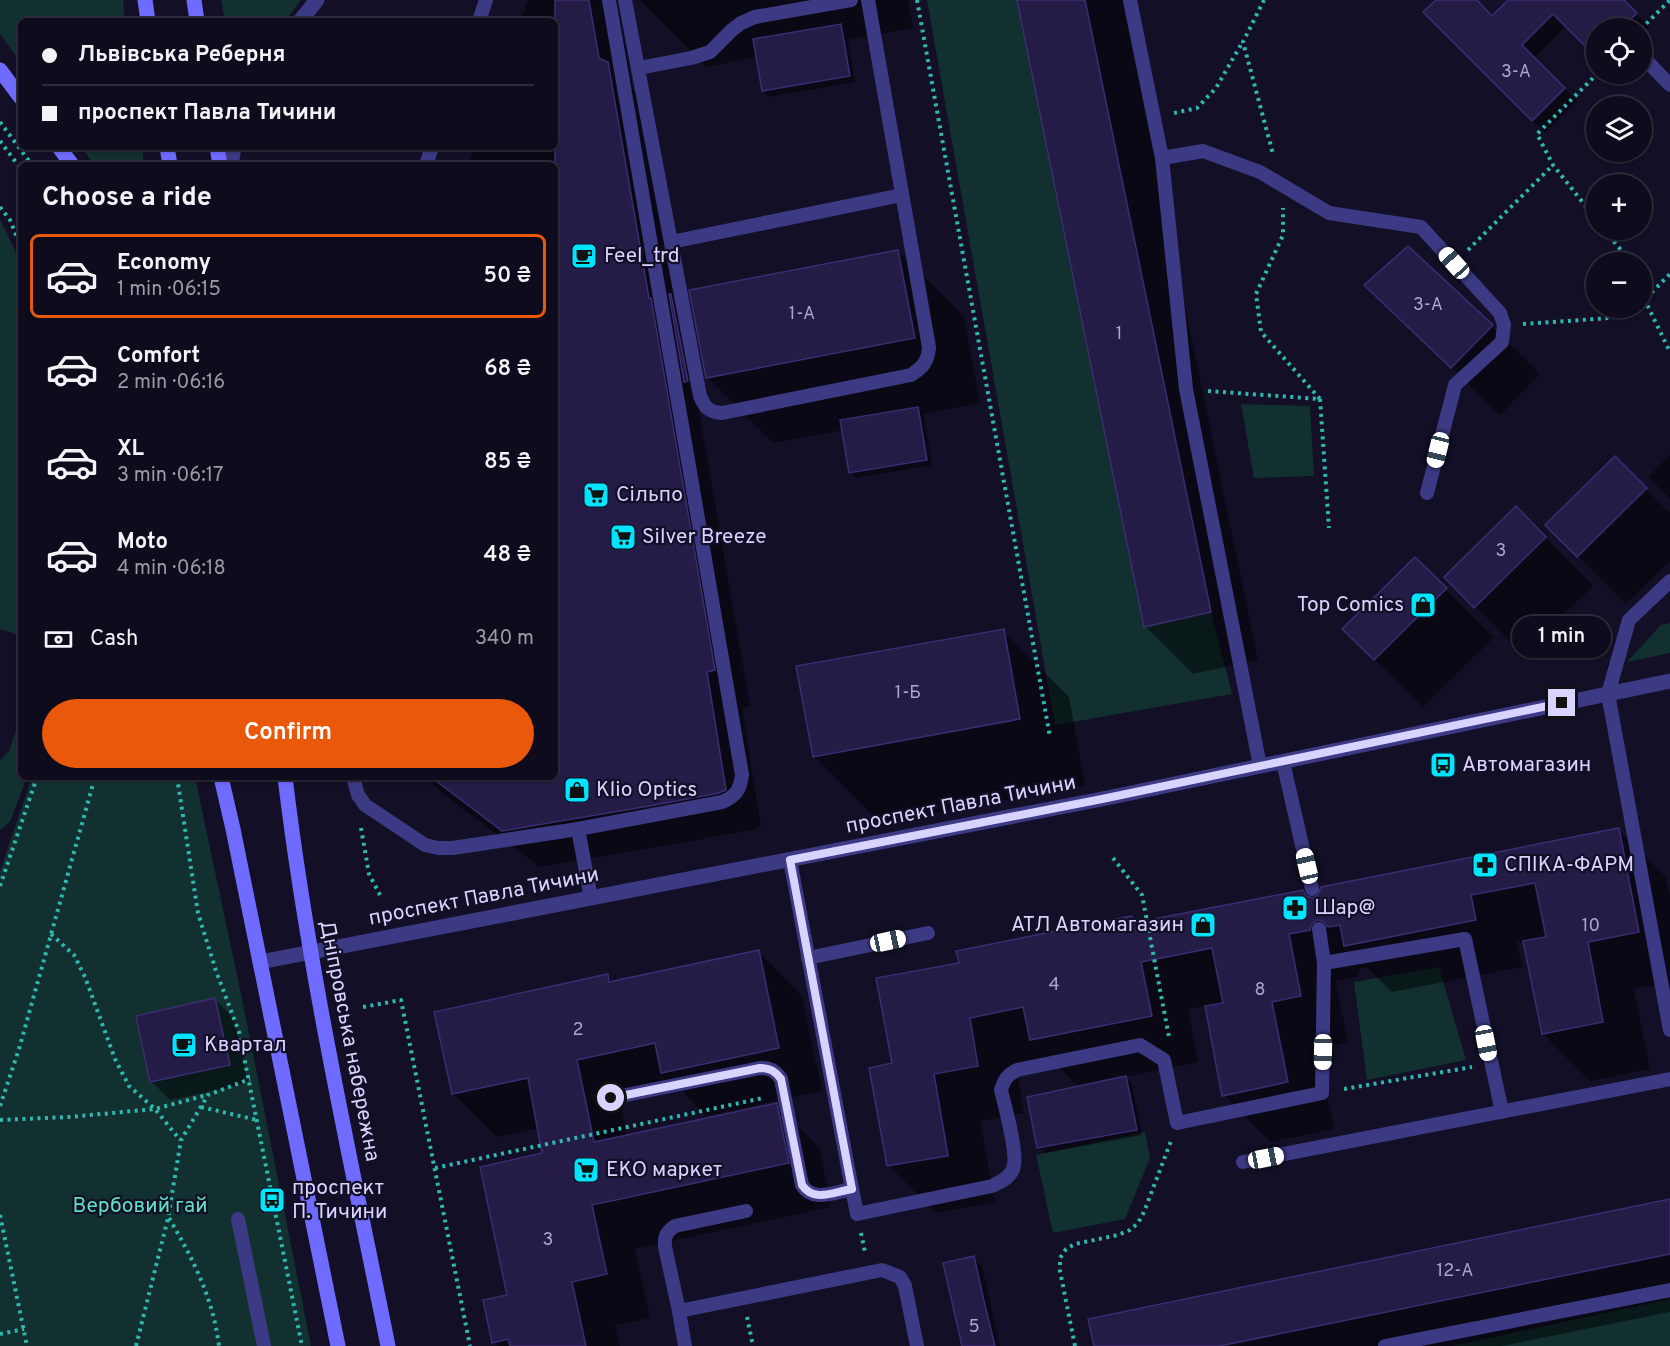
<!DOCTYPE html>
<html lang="en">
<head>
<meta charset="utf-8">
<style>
	body { margin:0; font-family:Overpass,sans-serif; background:#1c1929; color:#f1f3f6; height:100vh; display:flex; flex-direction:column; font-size:22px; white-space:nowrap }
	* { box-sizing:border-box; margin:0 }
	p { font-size:20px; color:#9b9ba3 }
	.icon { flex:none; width:33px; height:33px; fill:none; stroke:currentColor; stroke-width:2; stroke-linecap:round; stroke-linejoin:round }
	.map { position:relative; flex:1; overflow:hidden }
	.details { position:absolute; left:18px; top:162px; width:540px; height:618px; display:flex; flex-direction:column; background:#0e0b1c; border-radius:9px; box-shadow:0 2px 4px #0004,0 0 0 2px #2e2b3b }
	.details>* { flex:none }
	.guide { position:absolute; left:18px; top:18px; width:540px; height:132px; border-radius:9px; box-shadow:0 2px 4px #0004,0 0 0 2px #2e2b3b; display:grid; align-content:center; height:132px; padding:0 24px; background:#0e0b1c }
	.controls { position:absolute; left:1586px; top:18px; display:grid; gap:12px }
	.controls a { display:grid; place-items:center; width:66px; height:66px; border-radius:50%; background:#0e0b1c; box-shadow:0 2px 4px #0004,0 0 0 2px #2e2b3b; font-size:30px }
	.end { position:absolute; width:27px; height:27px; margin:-14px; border:8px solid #d9d4ff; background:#111; box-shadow:0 0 0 3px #111 }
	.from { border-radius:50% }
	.bubble { position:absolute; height:42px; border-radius:21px; background:#0e0b1c; box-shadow:0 2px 4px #0004,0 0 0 2px #2e2b3b; font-size:20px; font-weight:600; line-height:42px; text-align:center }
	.car { position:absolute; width:18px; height:36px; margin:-18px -9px; border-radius:8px; box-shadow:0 0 4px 2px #0007; background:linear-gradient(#fff 24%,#345 0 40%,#fff 0 76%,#345 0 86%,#fff 0) }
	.guide b { display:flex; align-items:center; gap:21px; height:57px; font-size:22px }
	.guide b+b { border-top:2px solid #2e2b3b }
	.guide i { width:15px; height:15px; background:#f1f3f6 }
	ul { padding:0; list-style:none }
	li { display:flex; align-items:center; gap:18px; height:84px; margin:0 12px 9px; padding:0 12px; border:3px solid transparent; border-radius:9px }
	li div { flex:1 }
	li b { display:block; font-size:22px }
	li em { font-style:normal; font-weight:600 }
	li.on { border-color:#ea580c }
	li>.icon { width:54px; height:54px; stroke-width:1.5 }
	h2 { padding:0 24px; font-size:27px; line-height:72px }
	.pay { display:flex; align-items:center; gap:15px; height:66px; padding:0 24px; font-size:22px }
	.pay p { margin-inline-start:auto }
	.action { display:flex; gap:12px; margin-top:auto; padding:12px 24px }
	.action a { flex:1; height:69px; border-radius:36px; background:#ea580c; color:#fff; font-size:24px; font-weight:600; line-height:69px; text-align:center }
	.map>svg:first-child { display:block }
</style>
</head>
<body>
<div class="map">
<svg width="1670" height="1346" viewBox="0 0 1670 1346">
	<rect width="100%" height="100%" fill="#130f26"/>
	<g fill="#12302f">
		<path d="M 0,0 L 123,0 L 125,21 L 21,21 L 21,63 L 0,34 Z"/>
		<path d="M 221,0 L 301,0 L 285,21 L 225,21 Z"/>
		<path d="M 927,0 L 1017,0 L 1144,627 L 1211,612 L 1232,694 L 1055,725 Z"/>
		<path d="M 82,147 L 142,147 L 144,165 L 94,165 Z"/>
		<path d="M 0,219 L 21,263 L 21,636 L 0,629 Z"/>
		<path d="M 1241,404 L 1310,406 L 1314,476 L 1254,478 Z"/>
		<path d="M 1670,623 L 1670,653 L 1627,662 L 1661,625 Z"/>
		<path d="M 21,715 L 21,777 L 27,777 L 10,822 L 0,830 L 0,760 L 9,751 Z"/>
		<path d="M 32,777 L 195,777 L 245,1013 L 311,1346 L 0,1346 L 0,871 Z"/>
		<path d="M 1439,967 L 1466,1060 L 1367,1080 L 1354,982 Z"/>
		<path d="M 1145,1132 L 1150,1158 L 1125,1219 L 1053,1233 L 1036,1155 Z"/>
		<path d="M 1670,1299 L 1670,1346 L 1453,1346 Z"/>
	</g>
	<g fill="#0007">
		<path d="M 528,0 L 617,0 L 633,89 L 643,99 L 686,335 L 750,706 L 742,708 L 761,826 L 756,829 L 691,841 L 540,867 L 442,793 L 426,777 L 555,777 L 555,165 L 468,165 L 474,147 L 555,147 L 555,21 L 520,21 Z"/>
		<path d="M 640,0 L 908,0 L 913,28 L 848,40 L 855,82 L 769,97 L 763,91 L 758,57 L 706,67 Z"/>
		<path d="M 1018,0 L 1122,0 L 1258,660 L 1193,674 L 1145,626 Z"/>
		<path d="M 1438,0 L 1475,0 L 1492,18 L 1510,0 L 1622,0 L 1649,27 L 1641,34 L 1641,28 L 1596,28 L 1596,55 L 1567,26 L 1534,58 L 1577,101 L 1545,133 L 1425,12 Z"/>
		<path d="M 898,251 L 964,317 L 980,403 L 924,414 L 932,465 L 856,478 L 850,472 L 843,430 L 773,443 L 707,377 Z"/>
		<path d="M 1366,285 L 1492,326 L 1540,374 L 1500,415 Z"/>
		<path d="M 1670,455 L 1670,499 L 1648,477 Z"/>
		<path d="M 1615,458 L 1670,513 L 1670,561 L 1626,604 L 1547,525 Z"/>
		<path d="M 1516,508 L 1593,586 L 1523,654 L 1446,577 Z"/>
		<path d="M 1415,559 L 1494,637 L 1423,707 L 1344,629 Z"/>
		<path d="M 1003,631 L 1069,697 L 1085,785 L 880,823 L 814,756 Z"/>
		<path d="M 1619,830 L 1666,877 L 1670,897 L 1670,982 L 1634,989 L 1650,1069 L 1590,1081 L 1543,1034 L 1525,941 L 1517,942 L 1522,967 L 1392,992 L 1367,968 L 1360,969 L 1357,977 L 1336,981 L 1348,1043 L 1318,1048 L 1334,1129 L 1271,1142 L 1224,1095 L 1206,1006 L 1188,1009 L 1198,1062 L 1125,1077 L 1132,1084 L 1142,1135 L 1045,1153 L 1039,1147 L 1079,1088 L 1050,1058 L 1016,1065 L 1024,1113 L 980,1121 L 995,1202 L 936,1213 L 889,1166 L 871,1069 L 893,1064 L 960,965 L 1131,917 L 1138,924 L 1303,892 L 1309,898 L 1314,899 Z"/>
		<path d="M 759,952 L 802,996 L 822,1091 L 706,1116 L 681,1090 L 620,1103 L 627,1137 L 776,1105 L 820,1149 L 831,1207 L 635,1249 L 650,1318 L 615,1325 L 620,1346 L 498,1346 L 494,1342 L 509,1296 L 544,1155 L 539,1128 L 497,1137 L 453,1094 L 607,976 L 614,983 Z"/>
		<path d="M 215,1000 L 234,1019 L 248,1083 L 170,1100 L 151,1081 Z"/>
		<path d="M 1670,1201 L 1670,1312 L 1502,1346 L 1095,1346 Z"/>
		<path d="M 973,1258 L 982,1266 L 1000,1346 L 964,1346 Z"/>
	</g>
	<g fill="#241b47" stroke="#3b2d73" stroke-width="1.5">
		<path d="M 555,0 L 589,0 L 599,58 L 608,62 L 649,298 L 651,298 L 715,670 L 707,672 L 726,790 L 719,793 L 655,805 L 502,831 L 431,777 L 555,777 Z"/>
		<path d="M 1017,0 L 1085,0 L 1211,612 L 1144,627 Z"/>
		<path d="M 1436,0 L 1477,0 L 1492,16 L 1508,0 L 1624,0 L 1637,13 L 1622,28 L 1596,28 L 1596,57 L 1553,14 L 1522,45 L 1565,88 L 1532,121 L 1423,12 Z"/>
		<path d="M 841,24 L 850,76 L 762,91 L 753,39 Z"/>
		<path d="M 1408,246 L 1493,325 L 1451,368 L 1364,285 Z"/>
		<path d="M 898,250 L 915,338 L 706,378 L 689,290 Z"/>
		<path d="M 669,294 L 671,294 L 688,381 L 684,382 Z"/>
		<path d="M 918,407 L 927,460 L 849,473 L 840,420 Z"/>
		<path d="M 1615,456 L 1647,488 L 1577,557 L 1545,525 Z"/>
		<path d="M 1516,506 L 1546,537 L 1474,608 L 1444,577 Z"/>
		<path d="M 1415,557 L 1447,588 L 1374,660 L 1342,629 Z"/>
		<path d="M 1004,629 L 1020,719 L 813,757 L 796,666 Z"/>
		<path d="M 1619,828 L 1639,932 L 1588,942 L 1603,1022 L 1542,1034 L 1523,941 L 1546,937 L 1535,883 L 1471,895 L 1476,920 L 1344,946 L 1340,925 L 1328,927 L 1323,921 L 1317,920 L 1311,925 L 1310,930 L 1289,934 L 1301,996 L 1272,1002 L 1288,1082 L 1222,1096 L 1205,1006 L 1223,1003 L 1212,948 L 1141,962 L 1152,1016 L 1030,1040 L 1023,1007 L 970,1018 L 978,1066 L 934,1074 L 948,1156 L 887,1166 L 869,1068 L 892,1063 L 876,978 L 959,963 L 956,951 L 1132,916 L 1133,923 L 1303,890 L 1306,896 L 1313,898 L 1318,895 L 1321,887 Z"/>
		<path d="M 759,950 L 779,1048 L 661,1073 L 655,1043 L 577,1060 L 594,1142 L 777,1103 L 789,1163 L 592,1205 L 607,1274 L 572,1282 L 586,1346 L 510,1346 L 508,1339 L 492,1343 L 483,1300 L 507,1295 L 480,1167 L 542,1153 L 528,1078 L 452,1094 L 434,1012 L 608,974 L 609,982 Z"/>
		<path d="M 215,998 L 230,1065 L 150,1082 L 136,1016 Z"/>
		<path d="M 1126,1076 L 1137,1130 L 1037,1148 L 1027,1097 Z"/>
		<path d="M 1670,1199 L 1670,1254 L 1220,1346 L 1094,1346 L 1088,1319 Z"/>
		<path d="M 974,1256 L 984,1301 L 995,1346 L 962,1346 L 943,1263 Z"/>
	</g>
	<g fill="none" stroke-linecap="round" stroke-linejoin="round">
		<g stroke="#2fb8b0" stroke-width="4" stroke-dasharray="3 4.5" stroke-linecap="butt">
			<path d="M 917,0 L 1050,737"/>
			<path d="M 1264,0 L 1243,42 L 1273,154"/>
			<path d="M 1641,29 L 1670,0"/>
			<path d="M 1174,113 L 1197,108 L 1216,88 L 1242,43"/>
			<path d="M 0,122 L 32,165"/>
			<path d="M 0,141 L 21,169"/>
			<path d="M 0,207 L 10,220 L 21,247"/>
			<path d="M 1596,219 L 1553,165 L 1537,134 L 1597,74"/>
			<path d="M 1604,230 L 1621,250 L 1627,262"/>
			<path d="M 1468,250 L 1553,165"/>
			<path d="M 1641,292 L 1670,352"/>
			<path d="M 1641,303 L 1670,274"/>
			<path d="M 1523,324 L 1610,318 L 1631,308"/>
			<path d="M 1208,391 L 1320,399 L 1261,332 L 1256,294 L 1283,235 L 1283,208"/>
			<path d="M 1320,399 L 1329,528"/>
			<path d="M 177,777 L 198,913 L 216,971 L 239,1032 L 302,1346"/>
			<path d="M 361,828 L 369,874 L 380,895"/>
			<path d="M 1113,858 L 1142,895 L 1169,1037"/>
			<path d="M 0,886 L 37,777"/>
			<path d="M 51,934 L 74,955 L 85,977 L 115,1059 L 129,1086 L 155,1109 L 180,1140"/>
			<path d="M 363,1007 L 401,1000 L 470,1346"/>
			<path d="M 1344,1089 L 1472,1067"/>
			<path d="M 0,1106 L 19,1049 L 95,777"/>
			<path d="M 201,1107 L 257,1120"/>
			<path d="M 0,1120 L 69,1117 L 155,1109 L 207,1095"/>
			<path d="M 435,1168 L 763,1098"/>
			<path d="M 0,1215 L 27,1346"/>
			<path d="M 169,1218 C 193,1259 213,1298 219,1346"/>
			<path d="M 861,1233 L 865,1252"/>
			<path d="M 747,1317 L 753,1346"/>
			<path d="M 0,1334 L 24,1329"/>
			<path d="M 136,1346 L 168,1218 L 181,1140 L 208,1095 L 250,1079"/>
			<path d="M 1075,1346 L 1060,1271 L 1060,1258 L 1066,1249 L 1075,1244 L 1118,1235 L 1130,1230 L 1138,1223 L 1144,1212 L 1171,1141"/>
		</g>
		<g stroke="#3d3a85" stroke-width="14">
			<path d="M 625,0 L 700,396 C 705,408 709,412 722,413 L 911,375 C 923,367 928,362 929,347 L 868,0"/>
			<path d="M 1130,0 L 1162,158 L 1186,389 L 1260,766"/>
			<path d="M 479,21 L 486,0"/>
			<path d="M 1641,55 L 1670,85"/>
			<path d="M 639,68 L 691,58 L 710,52 L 732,30 L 741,23 L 755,17 L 851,0"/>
			<path d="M 1162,158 L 1203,151 L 1260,172 L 1329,213 L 1421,227 L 1500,313 L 1504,325 L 1502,342 L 1455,385 L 1427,493"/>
			<path d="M 426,165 L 432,147"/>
			<path d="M 671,242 L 902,195"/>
			<path d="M 1670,581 L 1629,620 L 1608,694 L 1670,1030"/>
			<path d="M 1283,762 L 1312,889"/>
			<path d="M 353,777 L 358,795 L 365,805 L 425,845 L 438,848 L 453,848 L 578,829 L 722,802 C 736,796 740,790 742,775 L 609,0"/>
			<path d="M 578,829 L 591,898"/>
			<path d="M 790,860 L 852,1189"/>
			<path d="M 808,958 L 928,933"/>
			<path d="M 1324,963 L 1465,939 L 1502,1112"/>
			<path d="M 611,1098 L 760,1068 C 770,1068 775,1070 781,1079 L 802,1185 C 813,1203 835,1192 852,1189 L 857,1214 L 992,1186 C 1000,1182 1010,1178 1013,1169 C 1019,1156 1005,1107 1001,1090 C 1004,1080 1007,1075 1017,1070 L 1140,1045 L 1164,1060 L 1177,1123 L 1322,1093 L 1324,963 L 1319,929"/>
			<path d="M 1243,1162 L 1670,1079"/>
			<path d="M 238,1219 L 264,1346"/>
			<path d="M 679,1311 L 665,1247 C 664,1237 666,1232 675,1226 L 746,1211"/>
			<path d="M 685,1346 L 679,1311 L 882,1270 L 900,1277 L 905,1286 L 917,1346"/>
			<path d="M 1385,1346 L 1670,1290"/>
		</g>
		<g stroke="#3d3a85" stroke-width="15">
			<path d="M 300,21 L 317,0"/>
			<path d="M 231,165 L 234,147"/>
		</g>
		<path stroke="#3d3a85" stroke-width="15" d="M 260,962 L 1102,799 L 1670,681"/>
		<g stroke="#6f6bff" stroke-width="15">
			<path d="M 145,0 L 148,21"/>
			<path d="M 194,0 L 197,21"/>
			<path d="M 0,70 L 21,98"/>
			<path d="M 59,147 L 72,165"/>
			<path d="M 167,147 L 170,165"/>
			<path d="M 217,147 L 220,165"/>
			<path d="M 221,777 L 233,829 L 338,1346"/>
			<path d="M 285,777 C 308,969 350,1157 388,1346"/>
		</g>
	</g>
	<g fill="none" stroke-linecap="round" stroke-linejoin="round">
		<path stroke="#d9d4ff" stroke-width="8" d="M 611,1098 L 760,1068 C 770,1068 775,1071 781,1079 L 802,1185 C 814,1203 834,1192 852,1189 L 790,860 L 1102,799 L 1562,703"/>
	</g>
	<defs>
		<g id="cafe-square" transform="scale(1.35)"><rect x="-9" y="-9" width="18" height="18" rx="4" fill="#00e5ff" stroke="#130f26"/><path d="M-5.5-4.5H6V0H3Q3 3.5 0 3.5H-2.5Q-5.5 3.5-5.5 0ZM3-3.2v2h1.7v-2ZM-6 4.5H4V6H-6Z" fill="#111"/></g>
		<g id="supermarket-square" transform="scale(1.35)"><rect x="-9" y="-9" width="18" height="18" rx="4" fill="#00e5ff" stroke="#130f26"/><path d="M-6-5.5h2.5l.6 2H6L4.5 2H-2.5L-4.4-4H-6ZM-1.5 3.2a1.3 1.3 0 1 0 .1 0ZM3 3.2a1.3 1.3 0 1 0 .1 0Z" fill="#111"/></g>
		<g id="shop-square" transform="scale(1.35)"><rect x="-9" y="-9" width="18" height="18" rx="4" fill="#00e5ff" stroke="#130f26"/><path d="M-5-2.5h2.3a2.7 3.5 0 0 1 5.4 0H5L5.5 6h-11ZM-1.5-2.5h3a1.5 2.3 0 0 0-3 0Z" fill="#111"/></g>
		<g id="bus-square" transform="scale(1.35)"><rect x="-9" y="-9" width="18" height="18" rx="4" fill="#00e5ff" stroke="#130f26"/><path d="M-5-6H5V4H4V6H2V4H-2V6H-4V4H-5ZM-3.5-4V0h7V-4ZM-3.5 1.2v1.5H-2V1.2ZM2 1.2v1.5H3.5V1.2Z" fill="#111"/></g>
		<g id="pharmacy-square" transform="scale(1.35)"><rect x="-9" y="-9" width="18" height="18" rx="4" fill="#00e5ff" stroke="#130f26"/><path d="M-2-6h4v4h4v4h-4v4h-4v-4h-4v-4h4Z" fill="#111"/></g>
	</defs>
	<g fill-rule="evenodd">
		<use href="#cafe-square" x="584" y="256"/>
		<use href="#supermarket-square" x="596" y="495"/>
		<use href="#supermarket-square" x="623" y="537"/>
		<use href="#shop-square" x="1423" y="605"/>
		<use href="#bus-square" x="1443" y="765"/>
		<use href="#shop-square" x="577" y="790"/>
		<use href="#pharmacy-square" x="1485" y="865"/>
		<use href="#pharmacy-square" x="1295" y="908"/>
		<use href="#shop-square" x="1203" y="925"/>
		<use href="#cafe-square" x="184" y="1045"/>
		<use href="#supermarket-square" x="586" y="1170"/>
		<use href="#bus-square" x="272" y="1200"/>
	</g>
	<g text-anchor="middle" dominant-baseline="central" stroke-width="4.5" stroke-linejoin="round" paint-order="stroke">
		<g font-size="18" fill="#aca6d1">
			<text x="1516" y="72">3-А</text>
			<text x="1428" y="305">3-А</text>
			<text x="802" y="314">1-А</text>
			<text x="1119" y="334">1</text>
			<text x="1501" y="551">3</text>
			<text x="908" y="693">1-Б</text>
			<text x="1591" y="926">10</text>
			<text x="1054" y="985">4</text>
			<text x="1260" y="990">8</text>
			<text x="578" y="1030">2</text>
			<text x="548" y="1240">3</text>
			<text x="1455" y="1271">12-А</text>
			<text x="974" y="1327">5</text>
		</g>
		<g font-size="21" fill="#d9d4ff" stroke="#130f26" text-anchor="start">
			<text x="604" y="256">Feel_trd</text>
			<text x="616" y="495">Сільпо</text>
			<text x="642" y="537">Silver Breeze</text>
			<text x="1404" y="605" text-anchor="end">Top Comics</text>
			<text x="1462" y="765">Автомагазин</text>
			<text x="596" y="790">Klio Optics</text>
			<text x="1504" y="865">СПІКА-ФАРМ</text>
			<text x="1314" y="908">Шар@</text>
			<text x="1184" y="925" text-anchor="end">АТЛ Автомагазин</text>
			<text x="204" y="1045">Квартал</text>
			<text x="606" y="1170">ЕКО маркет</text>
			<text x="292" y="1188">проспект<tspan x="292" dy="24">П. Тичини</tspan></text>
		</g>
		<g font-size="21" fill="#d9d4ff" stroke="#130f26">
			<text transform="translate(961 805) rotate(-11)">проспект Павла Тичини</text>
			<text transform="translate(484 897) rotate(-11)">проспект Павла Тичини</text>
			<text transform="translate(349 1041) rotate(79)">Дніпровська набережна</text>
		</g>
		<g font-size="21" fill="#5fe0c0" stroke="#130f26">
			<text x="140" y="1206">Вербовий гай</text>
		</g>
	</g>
</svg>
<div class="controls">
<a><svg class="icon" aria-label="locate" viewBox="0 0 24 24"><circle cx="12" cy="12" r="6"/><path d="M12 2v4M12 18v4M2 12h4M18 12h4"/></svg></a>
<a><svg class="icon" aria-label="layers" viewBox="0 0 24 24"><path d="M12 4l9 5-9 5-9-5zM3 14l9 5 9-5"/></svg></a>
<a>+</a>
<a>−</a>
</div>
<i class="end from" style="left:611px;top:1098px"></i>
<i class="end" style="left:1562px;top:703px"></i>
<div class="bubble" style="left:1512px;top:616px;width:99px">1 min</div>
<i class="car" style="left:1454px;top:263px;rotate:318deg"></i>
<i class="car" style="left:1438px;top:450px;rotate:194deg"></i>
<i class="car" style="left:1307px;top:866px;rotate:347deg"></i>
<i class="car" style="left:888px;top:941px;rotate:78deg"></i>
<i class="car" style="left:1486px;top:1043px;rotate:169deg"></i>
<i class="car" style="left:1323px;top:1052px;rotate:181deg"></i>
<i class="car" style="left:1266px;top:1158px;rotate:79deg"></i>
<div class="guide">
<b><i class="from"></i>Львівська Реберня</b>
<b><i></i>проспект Павла Тичини</b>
</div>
<section class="details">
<h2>Choose a ride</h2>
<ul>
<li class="on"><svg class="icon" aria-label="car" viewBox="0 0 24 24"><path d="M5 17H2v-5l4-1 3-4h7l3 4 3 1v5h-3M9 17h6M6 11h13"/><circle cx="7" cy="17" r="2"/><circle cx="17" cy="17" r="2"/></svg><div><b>Economy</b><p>1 min · 06:15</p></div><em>50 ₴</em></li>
<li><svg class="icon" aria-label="car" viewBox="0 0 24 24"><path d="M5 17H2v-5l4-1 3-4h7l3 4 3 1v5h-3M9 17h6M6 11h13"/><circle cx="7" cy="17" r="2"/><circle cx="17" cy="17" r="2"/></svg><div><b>Comfort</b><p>2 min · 06:16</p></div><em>68 ₴</em></li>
<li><svg class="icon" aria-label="car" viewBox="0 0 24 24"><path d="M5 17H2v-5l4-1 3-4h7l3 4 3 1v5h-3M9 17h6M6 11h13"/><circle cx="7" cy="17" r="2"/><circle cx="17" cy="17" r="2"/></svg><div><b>XL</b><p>3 min · 06:17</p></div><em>85 ₴</em></li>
<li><svg class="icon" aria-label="car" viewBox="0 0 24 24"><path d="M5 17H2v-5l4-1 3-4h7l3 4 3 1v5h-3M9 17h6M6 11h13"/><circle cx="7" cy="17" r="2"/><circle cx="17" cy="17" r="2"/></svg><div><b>Moto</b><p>4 min · 06:18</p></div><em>48 ₴</em></li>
</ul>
<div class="pay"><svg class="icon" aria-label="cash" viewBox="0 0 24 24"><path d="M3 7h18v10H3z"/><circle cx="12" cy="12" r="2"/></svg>Cash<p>340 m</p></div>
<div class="action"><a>Confirm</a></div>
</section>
</div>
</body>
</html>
